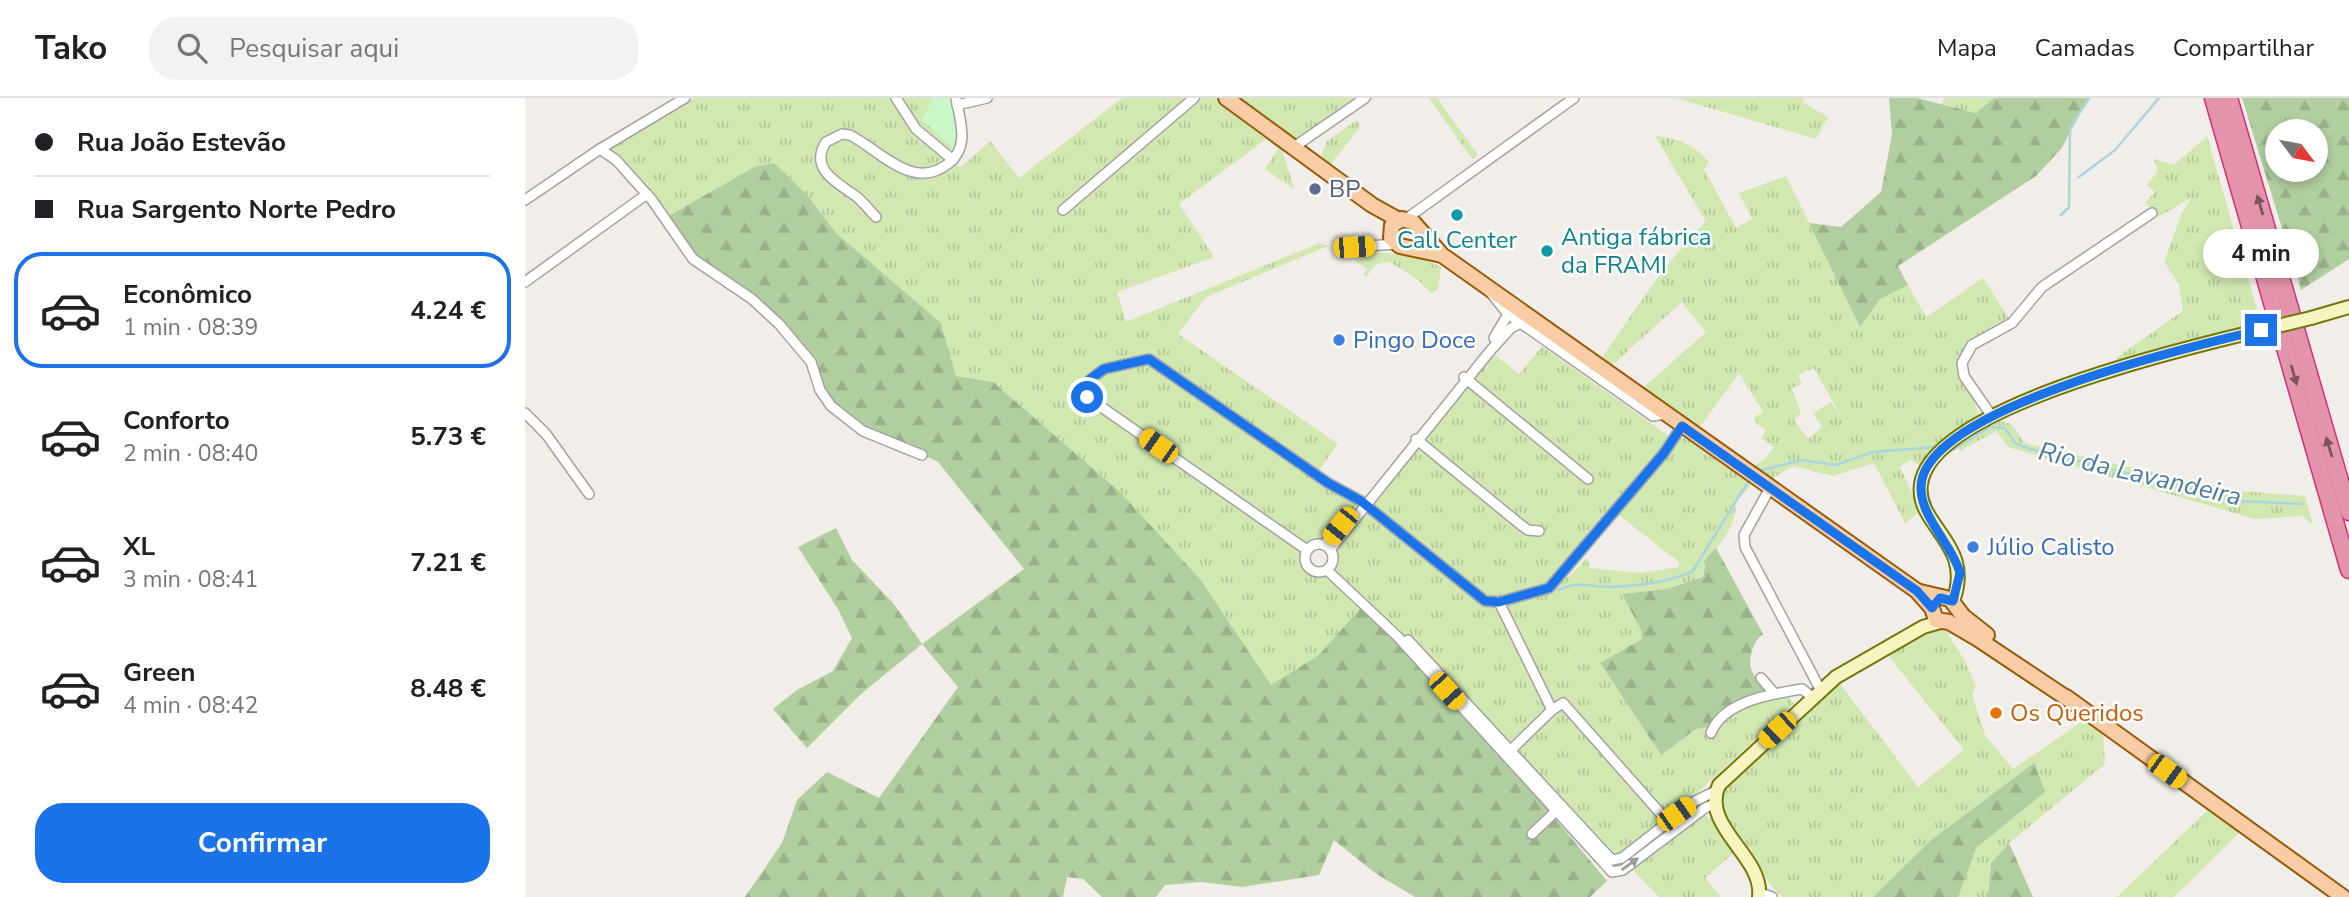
<!DOCTYPE html>
<html lang="pt">
<head>
<meta charset="utf-8">
<style>
	body { margin:0; font-family:"Nunito Sans",sans-serif; background:#f2f2f2; color:#202124; height:100vh; display:flex; flex-direction:column; font-size:26px; white-space:nowrap }
	* { box-sizing:border-box; margin:0 }
	p { font-size:23px; color:#757577 }
	.icon { flex:none; width:38px; height:38px; fill:none; stroke:currentColor; stroke-width:2; stroke-linecap:round; stroke-linejoin:round }
	.map { position:relative; flex:1; overflow:hidden }
	.sheet { display:flex; flex-direction:column; background:#fff; width:525px }
	.sheet>* { flex:none }
	.hud { display:grid; align-content:center; height:154px; padding:0 35px; background:#fff }
	.needle { width:46px; rotate:122deg }
	.tools { position:absolute; left:1740px; top:21px; display:grid; gap:14px }
	.tools a { display:grid; place-items:center; width:63px; height:63px; border-radius:50%; background:#fff; box-shadow:0 4px 10px #0003; font-size:35px }
	.end { position:absolute; width:32px; height:32px; margin:-16px; border:9px solid #1a73e8; background:#fff; box-shadow:0 0 0 4px #fff }
	.from { border-radius:50% }
	.bubble { position:absolute; height:49px; border-radius:24px; background:#fff; box-shadow:0 4px 10px #0003; font-size:23px; font-weight:700; line-height:49px; text-align:center }
	.car { position:absolute; width:21px; height:42px; margin:-21px -10px; border-radius:9px; box-shadow:0 0 5px 2px #0007; background:linear-gradient(#f5c518 24%,#345 0 40%,#f5c518 0 76%,#345 0 86%,#f5c518 0) }
	.hud b { display:flex; align-items:center; gap:24px; height:66px; font-size:26px }
	.hud b+b { border-top:2px solid #e0e0e0 }
	.hud i { width:18px; height:18px; background:#202124 }
	ul { padding:0; list-style:none }
	li { display:flex; align-items:center; gap:21px; height:116px; margin:0 14px 10px; padding:0 21px; border:4px solid transparent; border-radius:28px }
	li div { flex:1 }
	li b { display:block; font-size:26px }
	li em { font-style:normal; font-weight:700 }
	li.current { border-color:#1a73e8 }
	li>.icon { width:63px; height:63px; stroke-width:1.5 }
	.button { display:flex; gap:14px; margin-top:auto; padding:14px 35px }
	.button a { flex:1; height:80px; border-radius:28px; background:#1a73e8; color:#fff; font-size:28px; font-weight:700; line-height:80px; text-align:center }
	header { display:flex; align-items:center; gap:42px; box-sizing:border-box; height:98px; padding:0 35px; background:#fff; border-bottom:2px solid #e0e0e0 }
	header strong { font-size:33px }
	nav { display:flex; gap:38px; margin-inline-start:auto; font-size:24px }
	.search { width:490px; height:63px; background:#f2f2f2; display:flex; align-items:center; gap:18px; box-sizing:border-box; padding:0 24px; border-radius:28px; color:#757577; font-size:26px }
	main { display:flex; flex:1; min-height:0 }
	.map>svg:first-child { display:block }
</style>
</head>
<body>
<header>
<strong>Tako</strong>
<div class="search"><svg class="icon" aria-label="search" viewBox="0 0 24 24"><circle cx="10" cy="10" r="6"/><path d="M15 15l6 6"/></svg>Pesquisar aqui</div>
<nav><a>Mapa</a><a>Camadas</a><a>Compartilhar</a></nav>
</header>
<main>
<section class="sheet">
<div class="hud">
<b><i class="from"></i>Rua João Estevão</b>
<b><i></i>Rua Sargento Norte Pedro</b>
</div>
<ul>
<li class="current"><svg class="icon" aria-label="car" viewBox="0 0 24 24"><path d="M5 17H2v-5l4-1 3-4h7l3 4 3 1v5h-3M9 17h6M6 11h13"/><circle cx="7" cy="17" r="2"/><circle cx="17" cy="17" r="2"/></svg><div><b>Econômico</b><p>1 min · 08:39</p></div><em>4.24 €</em></li>
<li><svg class="icon" aria-label="car" viewBox="0 0 24 24"><path d="M5 17H2v-5l4-1 3-4h7l3 4 3 1v5h-3M9 17h6M6 11h13"/><circle cx="7" cy="17" r="2"/><circle cx="17" cy="17" r="2"/></svg><div><b>Conforto</b><p>2 min · 08:40</p></div><em>5.73 €</em></li>
<li><svg class="icon" aria-label="car" viewBox="0 0 24 24"><path d="M5 17H2v-5l4-1 3-4h7l3 4 3 1v5h-3M9 17h6M6 11h13"/><circle cx="7" cy="17" r="2"/><circle cx="17" cy="17" r="2"/></svg><div><b>XL</b><p>3 min · 08:41</p></div><em>7.21 €</em></li>
<li><svg class="icon" aria-label="car" viewBox="0 0 24 24"><path d="M5 17H2v-5l4-1 3-4h7l3 4 3 1v5h-3M9 17h6M6 11h13"/><circle cx="7" cy="17" r="2"/><circle cx="17" cy="17" r="2"/></svg><div><b>Green</b><p>4 min · 08:42</p></div><em>8.48 €</em></li>
</ul>
<div class="button"><a>Confirmar</a></div>
</section>
<div class="map">
<svg width="1824" height="799" viewBox="0 0 1824 799">
	<defs>
		<pattern id="grass-tufts" width="24" height="20" patternUnits="userSpaceOnUse" patternTransform="scale(1.75)"><rect width="24" height="20" fill="#d1e8b1"/><path d="M3 7l-1-3M5 7V3M7 7l1-3M15 17l-1-3M17 17v-4M19 17l1-3" fill="none" stroke="#b3c798"/></pattern>
		<pattern id="forest-firs" width="22" height="20" patternUnits="userSpaceOnUse" patternTransform="scale(1.75)"><rect width="22" height="20" fill="#b1ce9f"/><path d="M5 1l3.5 6h-7zM16 11l3.5 6h-7z" fill="#98b189"/></pattern>
	</defs>
	<rect width="100%" height="100%" fill="#f1ede8"/>
	<g fill="url(#grass-tufts)" fill-rule="evenodd">
		<path d="M 170,0 L 425,0 L 428,62 L 435,70 L 465,43 L 494,80 L 597,0 L 689,0 L 756,48 L 769,91 L 740,71 L 753,51 L 741,41 L 654,106 L 689,159 L 592,194 L 601,224 L 795,145 L 803,148 L 681,199 L 653,236 L 813,346 L 791,376 L 836,403 L 799,447 L 789,447 L 782,452 L 780,464 L 785,471 L 796,474 L 806,468 L 805,452 L 965,253 L 994,276 L 1017,248 L 1148,341 L 1163,340 L 1227,386 L 1210,405 C 1214,422 1195,450 1182,459 L 1178,479 L 1142,491 L 1097,496 L 1116,532 L 1117,541 L 1075,565 L 1136,657 C 1171,630 1216,598 1261,593 L 1269,606 L 1170,697 L 1094,757 L 1086,753 L 1001,661 L 979,645 L 842,502 L 794,558 L 746,587 L 675,481 L 594,393 L 468,284 L 431,278 L 416,225 L 311,135 L 283,98 L 229,69 L 140,120 L 75,51 ZM 1090,414 L 1154,464 L 1154,469 L 1115,475 L 1065,470 L 1062,460 L 1044,479 L 1036,479 Z"/>
		<path d="M 712,0 L 849,0 L 778,50 Z"/>
		<path d="M 904,0 L 912,0 L 953,57 L 947,61 Z"/>
		<path d="M 1151,0 L 1279,0 L 1277,4 L 1303,19 L 1291,41 Z"/>
		<path d="M 1419,0 L 1469,0 L 1452,15 L 1417,6 Z"/>
		<path d="M 832,22 L 836,28 L 804,68 L 795,61 L 802,43 Z"/>
		<path d="M 1130,38 C 1152,40 1169,46 1184,64 L 1179,71 L 1211,130 L 1227,121 L 1214,95 L 1261,78 L 1335,229 L 1355,201 L 1383,187 L 1401,219 L 1458,180 L 1487,225 L 1448,247 L 1437,265 L 1454,318 L 1414,349 L 1397,368 L 1385,362 L 1375,369 L 1395,413 L 1380,425 L 1349,365 L 1308,378 L 1268,368 L 1248,380 L 1229,368 L 1241,360 L 1249,349 L 1236,340 L 1241,332 L 1232,326 L 1229,320 L 1238,314 L 1214,275 L 1174,330 L 1117,291 L 1181,234 L 1157,204 L 1085,269 L 1075,262 L 1138,172 L 1181,123 ZM 1289,270 L 1318,322 L 1306,304 L 1288,315 L 1297,329 L 1283,341 L 1269,322 L 1276,315 L 1267,290 L 1277,286 L 1273,277 Z"/>
		<path d="M 1682,38 L 1736,226 L 1632,250 L 1592,263 L 1591,260 L 1658,213 L 1654,186 L 1639,164 L 1656,117 L 1666,100 L 1633,119 L 1620,105 L 1630,94 L 1622,87 L 1633,73 L 1629,61 L 1649,67 Z"/>
		<path d="M 821,148 C 855,159 880,151 916,169 L 913,192 L 906,195 L 893,182 L 865,164 L 851,166 L 841,179 L 838,177 L 842,171 L 822,157 L 818,161 L 809,153 Z"/>
		<path d="M 1475,323 L 1486,326 L 1500,345 L 1563,360 L 1716,393 L 1780,398 L 1788,426 L 1777,418 L 1730,421 L 1483,349 L 1471,333 L 1435,353 L 1431,348 Z"/>
		<path d="M 1412,530 L 1421,533 L 1440,563 L 1451,589 L 1447,596 L 1460,637 L 1488,671 L 1559,622 L 1578,635 L 1580,666 L 1482,747 L 1466,765 L 1463,799 L 1433,799 L 1432,796 L 1451,750 L 1520,694 L 1508,666 L 1406,742 L 1348,799 L 1257,799 L 1248,790 L 1198,715 L 1197,691 L 1313,583 L 1393,689 L 1439,652 L 1362,556 L 1392,537 Z"/>
		<path d="M 1684,711 L 1716,733 L 1649,799 L 1592,799 Z"/>
		<path d="M 1178,716 L 1186,721 L 1210,754 L 1180,780 L 1196,799 L 1134,799 L 1108,772 Z"/>
	</g>
	<g fill="url(#forest-firs)" fill-rule="evenodd">
		<path d="M 1364,0 L 1392,0 L 1451,15 L 1469,0 L 1564,0 L 1536,51 L 1511,78 L 1373,168 L 1383,187 L 1355,201 L 1335,229 L 1284,125 L 1316,129 L 1356,94 L 1367,37 Z"/>
		<path d="M 1717,0 L 1824,0 L 1824,161 L 1776,192 ZM 1752,33 L 1790,33 L 1790,72 L 1752,72 Z"/>
		<path d="M 249,65 L 283,98 L 311,135 L 416,225 L 431,278 L 468,284 L 594,393 L 675,481 L 746,587 L 794,557 L 839,506 L 964,641 L 1082,783 L 1065,799 L 890,799 L 850,775 L 809,742 L 794,777 L 717,789 L 676,784 L 640,787 L 631,799 L 577,799 L 558,781 L 542,779 L 538,799 L 220,799 L 257,745 L 272,702 L 302,674 L 354,700 L 433,589 L 397,546 L 336,596 L 282,650 L 248,611 L 272,592 L 308,573 L 327,540 L 313,511 L 273,449 L 311,430 L 327,462 L 368,505 L 397,546 L 499,471 L 413,364 L 320,320 L 295,292 L 286,264 L 227,201 L 168,161 L 140,120 L 229,69 Z"/>
		<path d="M 1191,450 L 1238,536 C 1227,544 1221,565 1229,577 C 1233,584 1239,587 1242,595 L 1189,628 L 1171,631 L 1136,657 L 1075,565 L 1117,541 L 1116,532 L 1097,496 L 1142,491 L 1178,479 L 1182,459 Z"/>
		<path d="M 1509,665 L 1520,694 L 1451,750 L 1433,799 L 1348,799 L 1406,742 Z"/>
		<path d="M 1484,745 L 1508,799 L 1463,799 L 1466,765 Z"/>
	</g>
	<path fill="#c9f8c8" d="M 408,0 L 428,0 L 434,40 L 428,56 L 423,55 L 427,49 L 397,22 Z"/>
	<g fill="none" stroke-linecap="round" stroke-linejoin="round">
		<g stroke="#abd5dc" stroke-width="2.5">
			<path d="M 1554,79 L 1590,52 L 1634,0"/>
			<path d="M 1536,117 L 1544,109 L 1545,30 L 1564,0"/>
			<path d="M 1426,353 L 1465,329 L 1480,330 L 1490,345 L 1505,351 L 1713,403 L 1777,406"/>
			<path d="M 1234,373 L 1276,362 L 1311,367 L 1347,354 L 1411,349"/>
			<path d="M 1033,492 C 1056,482 1063,489 1086,489 C 1113,488 1142,484 1167,474 L 1223,384"/>
		</g>
		<g stroke="#a2a2a2" stroke-width="12">
			<g id="street">
				<path d="M 371,0 L 391,31 L 428,62"/>
				<path d="M 432,7 L 462,0"/>
				<path d="M 769,49 L 840,0"/>
				<path d="M 75,51 L 91,62 L 127,102 L 168,161 L 227,201 L 254,226 L 286,264 L 295,292 L 306,308 L 338,333 L 397,357"/>
				<path d="M 0,102 L 75,51 L 160,0"/>
				<path d="M 538,112 L 669,0"/>
				<path d="M 351,119 C 345,113 339,105 332,99 C 315,86 283,72 301,44 L 317,36 L 325,37 C 357,54 389,94 424,65 C 445,48 435,23 431,0"/>
				<path d="M 881,121 L 1049,0"/>
				<path d="M 829,149 L 871,146"/>
				<path d="M 0,184 L 122,96"/>
				<path d="M 964,193 L 983,216 L 1128,318 L 1140,316"/>
				<path d="M 969,240 L 983,216"/>
				<path d="M 939,279 L 1063,381"/>
				<path d="M 0,315 L 21,336 L 64,396"/>
				<path d="M 1466,317 L 1439,278 L 1437,265 L 1447,247 L 1487,225 L 1517,189 L 1627,115"/>
				<path d="M 891,341 L 996,427 L 1003,432 L 1014,433"/>
				<path d="M 1245,390 L 1219,437 L 1220,449 L 1295,591"/>
				<circle cx="794" cy="460" r="14"/>
				<path d="M 799,447 L 814,429"/>
				<path d="M 782,452 L 562,299 L 564,283 L 579,271 L 624,261 L 803,385 L 836,403 L 960,503 L 974,504 L 1024,490 L 1139,355 L 1157,328"/>
				<path d="M 805,452 L 965,253 L 986,230 L 996,225"/>
				<path d="M 802,472 L 872,538 L 1087,774 L 1098,772 L 1180,710 L 1189,706"/>
				<path d="M 974,504 L 1027,612"/>
				<path d="M 883,542 L 1087,762 L 1097,760 L 1170,703 L 1191,693"/>
				<path d="M 1236,580 L 1249,595"/>
				<path d="M 1186,635 C 1198,603 1247,596 1277,591 L 1287,599"/>
				<path d="M 986,652 L 1027,612 L 1038,605 L 1144,725"/>
				<path d="M 1007,736 L 1030,714"/>
				<path d="M 1235,795 L 1247,799"/>
			</g>
		</g>
		<g stroke="#74760a" stroke-width="16">
			<g id="secondary">
				<path d="M 1786,220 L 1824,209"/>
				<path d="M 1428,503 C 1450,445 1390,428 1396,386 C 1407,308 1669,248 1736,232"/>
				<path d="M 1234,799 C 1239,758 1175,729 1194,687 L 1311,579 L 1398,529 L 1415,524"/>
			</g>
		</g>
		<g stroke="#975a07" stroke-width="18">
			<g id="primary">
				<path d="M 701,0 L 847,107 L 874,122"/>
				<path d="M 917,157 L 875,148 L 866,140 L 867,127 L 877,121 L 888,124 L 917,157 L 1392,493 L 1407,510 L 1411,522 L 1424,524 L 1453,541 L 1549,605"/>
				<path d="M 1395,494 L 1425,501 L 1438,518 L 1462,537"/>
				<path d="M 1541,599 L 1818,799"/>
			</g>
		</g>
		<g stroke="#d43077" stroke-width="19">
			<g id="highway">
				<path d="M 1688,0 L 1824,472"/>
				<path d="M 1704,0 L 1824,414"/>
			</g>
		</g>
		<use href="#street" stroke="#fff" stroke-width="9"/>
		<use href="#secondary" stroke="#f7f5bf" stroke-width="12"/>
		<use href="#primary" stroke="#f8cda6" stroke-width="14"/>
		<use href="#highway" stroke="#e494aa" stroke-width="16"/>
		<g stroke="#74760a" stroke-width="16" stroke-linecap="butt">
			<path id="secondary-bridge" d="M 1736,232 L 1786,220"/>
		</g>
		<use href="#secondary-bridge" stroke="#f7f5bf" stroke-width="12"/>
	</g>
	<defs><path id="oneway-solid" d="M-6-.8H1V-3.2L6.5 0L1 3.2V.8H-6Z" transform="scale(1.75)"/></defs>
	<g fill="#79555f">
		<use href="#oneway-solid" transform="translate(1735 107) rotate(-106)"/>
		<use href="#oneway-solid" transform="translate(1769 277) rotate(74)"/>
		<use href="#oneway-solid" transform="translate(1804 349) rotate(-107)"/>
	</g>
	<use fill="#9b9b9b" href="#oneway-solid" transform="translate(1105 766) rotate(-36)"/>
	<g fill="none" stroke-linecap="round" stroke-linejoin="round">
		<path stroke="#1a73e8" stroke-width="9" d="M 562,299 L 564,282 L 579,271 L 624,261 L 803,385 L 836,403 L 960,503 L 974,504 L 1024,490 L 1139,355 L 1157,328 L 1392,493 L 1407,510 L 1415,500 L 1428,503 L 1435,475 C 1427,446 1395,419 1396,389 C 1397,310 1673,247 1736,232"/>
	</g>
	<circle fill="#5c6f8a" stroke="#fff" stroke-width="2.5" cx="790" cy="91" r="7"/>
	<g fill="#0f9aa8" stroke="#fff" stroke-width="2.5">
		<circle cx="932" cy="117" r="7"/>
		<circle cx="1022" cy="153" r="7"/>
	</g>
	<g fill="#3f7fe0" stroke="#fff" stroke-width="2.5">
		<circle cx="814" cy="242" r="7"/>
		<circle cx="1448" cy="449" r="7"/>
	</g>
	<circle fill="#e8710a" stroke="#fff" stroke-width="2.5" cx="1471" cy="615" r="7"/>
	<g text-anchor="middle" dominant-baseline="central" stroke-width="5" stroke-linejoin="round" paint-order="stroke">
		<g font-size="24" fill="#4e5e75" stroke="#fff" text-anchor="start">
			<text x="804" y="91">BP</text>
		</g>
		<g font-size="24" fill="#0d838f" stroke="#fff" text-anchor="start">
			<text x="1036" y="139">Antiga fábrica<tspan x="1036" dy="28">da FRAMI</tspan></text>
			<text x="932" y="142" text-anchor="middle">Call Center</text>
		</g>
		<g font-size="24" fill="#366cbe" stroke="#fff" text-anchor="start">
			<text x="828" y="242">Pingo Doce</text>
			<text x="1462" y="449">Júlio Calisto</text>
		</g>
		<g font-size="24" fill="#c56008" stroke="#fff" text-anchor="start">
			<text x="1485" y="615">Os Queridos</text>
		</g>
		<g font-size="26" font-style="italic" fill="#4a7b9e" stroke="#fff">
			<text transform="translate(1615 376) rotate(13)">Rio da Lavandeira</text>
		</g>
	</g>
</svg>
<div class="tools">
<a><svg class="needle" viewBox="-14 -14 28 28"><path d="M0-13l5 13h-10z" fill="#e53935"/><path d="M0 13l5-13h-10z" fill="#757577"/></svg></a>
</div>
<i class="end from" style="left:562px;top:299px"></i>
<i class="end" style="left:1736px;top:232px"></i>
<div class="bubble" style="left:1678px;top:131px;width:116px">4 min</div>
<i class="car" style="left:829px;top:149px;rotate:87deg"></i>
<i class="car" style="left:633px;top:348px;rotate:305deg"></i>
<i class="car" style="left:815px;top:428px;rotate:219deg"></i>
<i class="car" style="left:922px;top:593px;rotate:138deg"></i>
<i class="car" style="left:1252px;top:632px;rotate:227deg"></i>
<i class="car" style="left:1642px;top:673px;rotate:126deg"></i>
<i class="car" style="left:1151px;top:716px;rotate:55deg"></i>
</div>
</main>
</body>
</html>
